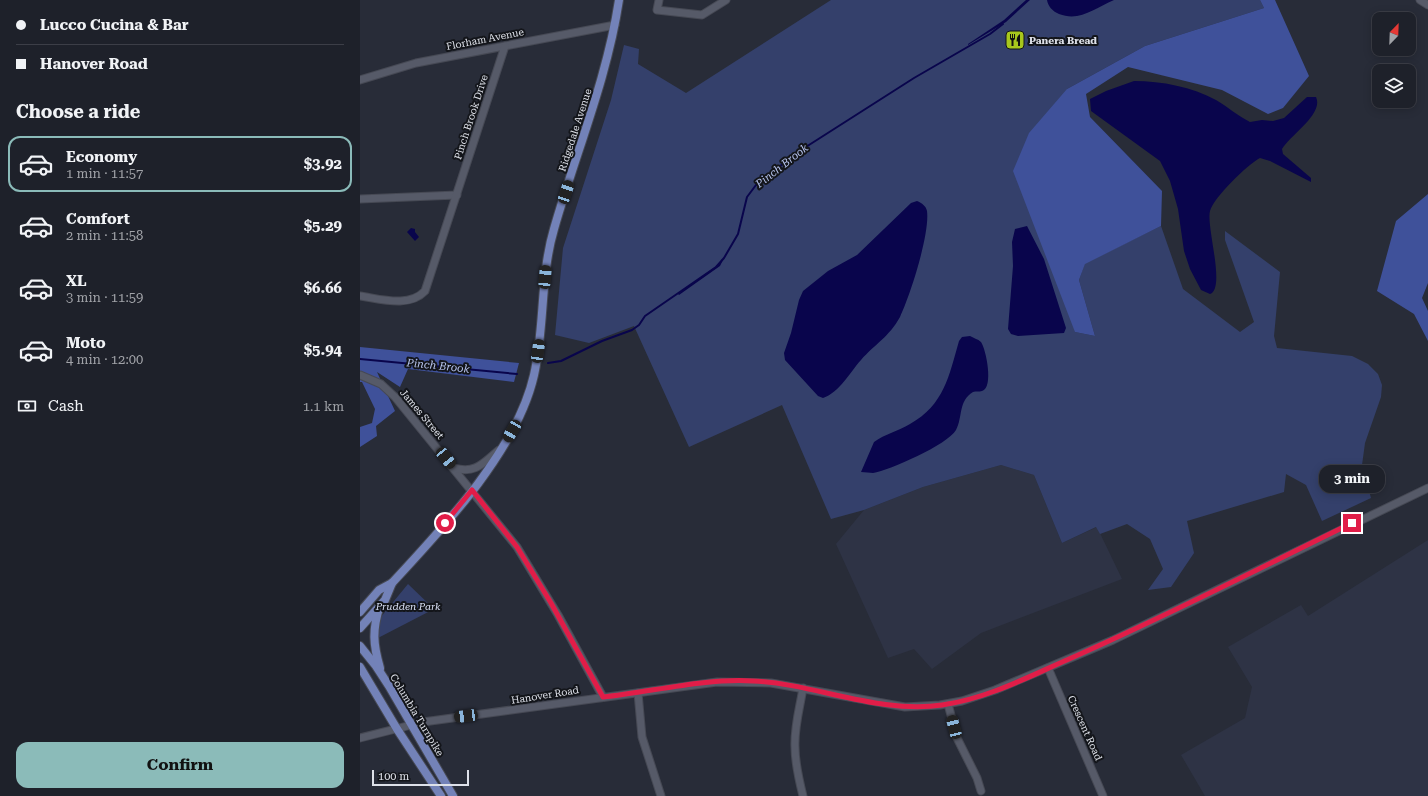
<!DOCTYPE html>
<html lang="en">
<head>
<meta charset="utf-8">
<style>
	body { margin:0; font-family:"Roboto Serif",serif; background:#262932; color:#f1f3f6; height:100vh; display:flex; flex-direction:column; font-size:15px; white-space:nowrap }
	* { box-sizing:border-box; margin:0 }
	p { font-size:13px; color:#a1a3a8 }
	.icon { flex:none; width:22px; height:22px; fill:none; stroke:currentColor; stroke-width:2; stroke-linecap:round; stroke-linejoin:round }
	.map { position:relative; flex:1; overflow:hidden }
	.side { display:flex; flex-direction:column; background:#1e212a; width:360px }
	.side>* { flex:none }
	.guide { display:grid; align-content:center; height:88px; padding:0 16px; background:#1e212a }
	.needle { width:26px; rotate:23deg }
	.controls { position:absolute; left:1012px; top:12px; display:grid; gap:8px }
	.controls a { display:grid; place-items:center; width:44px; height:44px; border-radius:8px; background:#1e212a; box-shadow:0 2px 10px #0003,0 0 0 1px #3c3e47; font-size:20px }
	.scale { position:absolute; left:12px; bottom:10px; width:97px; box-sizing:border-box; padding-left:4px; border:2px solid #dee1e9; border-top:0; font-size:11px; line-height:14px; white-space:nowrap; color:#dee1e9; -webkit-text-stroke:3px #13151a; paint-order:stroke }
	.end { position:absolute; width:18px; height:18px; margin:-9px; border:5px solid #e11d48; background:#fff; box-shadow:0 0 0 2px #fff }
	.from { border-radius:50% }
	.bubble { position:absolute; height:28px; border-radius:12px; background:#1e212a; box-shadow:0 2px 10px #0003,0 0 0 1px #3c3e47; font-size:13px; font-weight:700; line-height:28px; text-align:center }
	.car { position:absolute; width:12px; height:24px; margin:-12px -6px; border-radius:5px; box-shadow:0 0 3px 1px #0007; background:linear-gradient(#222 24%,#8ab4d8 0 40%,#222 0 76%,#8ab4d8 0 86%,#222 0) }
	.guide b { display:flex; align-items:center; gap:14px; height:38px; font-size:15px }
	.guide b+b { border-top:1px solid #3c3e47 }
	.guide i { width:10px; height:10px; background:#f1f3f6 }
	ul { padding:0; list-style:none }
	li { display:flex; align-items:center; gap:12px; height:56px; margin:0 8px 6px; padding:0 8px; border:2px solid transparent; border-radius:12px }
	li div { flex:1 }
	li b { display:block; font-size:15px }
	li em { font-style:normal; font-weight:700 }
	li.selected { border-color:#8bbbb9 }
	li>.icon { width:36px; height:36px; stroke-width:1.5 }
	h2 { padding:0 16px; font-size:18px; line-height:48px }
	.pay { display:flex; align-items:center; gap:10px; height:44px; padding:0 16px; font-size:15px }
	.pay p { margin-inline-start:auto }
	.cta { display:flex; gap:8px; margin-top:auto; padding:8px 16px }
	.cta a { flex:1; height:46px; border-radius:12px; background:#8bbbb9; color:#111; font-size:16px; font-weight:700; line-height:46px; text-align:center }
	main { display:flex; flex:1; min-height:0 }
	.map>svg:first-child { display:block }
</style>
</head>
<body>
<main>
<section class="side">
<div class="guide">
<b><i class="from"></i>Lucco Cucina &amp; Bar</b>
<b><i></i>Hanover Road</b>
</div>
<h2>Choose a ride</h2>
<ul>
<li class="selected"><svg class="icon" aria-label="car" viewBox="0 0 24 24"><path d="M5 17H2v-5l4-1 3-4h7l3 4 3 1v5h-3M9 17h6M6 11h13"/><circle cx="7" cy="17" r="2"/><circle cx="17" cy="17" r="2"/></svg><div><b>Economy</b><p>1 min · 11:57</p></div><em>$3.92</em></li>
<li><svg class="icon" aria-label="car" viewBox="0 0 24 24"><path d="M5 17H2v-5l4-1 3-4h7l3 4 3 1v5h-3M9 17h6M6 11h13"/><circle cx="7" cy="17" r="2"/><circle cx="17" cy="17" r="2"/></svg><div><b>Comfort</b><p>2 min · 11:58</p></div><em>$5.29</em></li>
<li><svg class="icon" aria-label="car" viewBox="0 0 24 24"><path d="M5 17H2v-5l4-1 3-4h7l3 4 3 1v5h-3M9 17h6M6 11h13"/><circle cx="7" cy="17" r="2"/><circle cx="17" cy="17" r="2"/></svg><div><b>XL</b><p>3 min · 11:59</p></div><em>$6.66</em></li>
<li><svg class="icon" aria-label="car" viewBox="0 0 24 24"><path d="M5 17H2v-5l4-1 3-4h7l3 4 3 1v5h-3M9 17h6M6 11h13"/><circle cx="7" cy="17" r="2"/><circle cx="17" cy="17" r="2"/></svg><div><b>Moto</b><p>4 min · 12:00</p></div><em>$5.94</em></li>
</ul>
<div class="pay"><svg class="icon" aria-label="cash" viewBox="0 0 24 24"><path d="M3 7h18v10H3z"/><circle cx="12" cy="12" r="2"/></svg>Cash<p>1.1 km</p></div>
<div class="cta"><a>Confirm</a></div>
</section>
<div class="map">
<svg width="1068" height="796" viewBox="0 0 1068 796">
	<rect width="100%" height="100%" fill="#282c38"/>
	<g fill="#2e3345">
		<path d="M 641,465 L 674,475 L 702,543 L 737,527 L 762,579 L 621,633 L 572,669 L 554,649 L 528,658 L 476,544 L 504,510 L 563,487 Z"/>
		<path d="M 1068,540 L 1068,796 L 845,796 L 821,755 L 885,718 L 892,687 L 868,647 L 941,605 L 948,616 Z"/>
	</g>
	<g fill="#34406b">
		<path d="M 471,0 L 900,0 L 904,8 L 785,46 L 707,89 L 715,332 L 735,336 L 719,280 L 725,263 L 801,226 L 823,289 L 880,332 L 894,322 L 865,240 L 865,231 L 920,272 L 914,336 L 917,348 L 992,356 L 1008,364 L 1018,374 L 1022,385 L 1021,397 L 1005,443 L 1002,465 L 1011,498 L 962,521 L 946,485 L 926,474 L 924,492 L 827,521 L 834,553 L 811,587 L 788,590 L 803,569 L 790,539 L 767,524 L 740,534 L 736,527 L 702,543 L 674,475 L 641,465 L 563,487 L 504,510 L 471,519 L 422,405 L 329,447 L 274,326 L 229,343 L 195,335 L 203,248 L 251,100 L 264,45 L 279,49 L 278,64 L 326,93 Z"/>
		<path d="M 48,584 L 74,609 L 16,639 L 20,618 Z"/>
	</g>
	<g fill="#3f519a">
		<path d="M 900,0 L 915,0 L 949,76 L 923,108 L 908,114 L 862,90 L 768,67 L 726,94 L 730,117 L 802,191 L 801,226 L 725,264 L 719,280 L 735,336 L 715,332 L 653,171 L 669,133 L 707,89 L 785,46 L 904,8 Z"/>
		<path d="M 1068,194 L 1068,283 L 1062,298 L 1068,311 L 1068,341 L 1054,314 L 1017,291 L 1036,221 Z"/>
		<path d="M 0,347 L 159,363 L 154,382 L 48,369 L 40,387 L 17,372 L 35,411 L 16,426 L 17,436 L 0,447 L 0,427 L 12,423 L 15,409 L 2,382 L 0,382 Z"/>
	</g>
	<g fill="#09054c">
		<path d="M 666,0 L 670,0 L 646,22 L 608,45 L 608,44 L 644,20 Z"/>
		<path d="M 687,0 L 754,0 C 735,8 720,22 699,14 C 692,11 688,6 687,0 Z"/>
		<path d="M 774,81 C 802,81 832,87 856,100 C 868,107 878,116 890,122 L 902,120 L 913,121 L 924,118 L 947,97 L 956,97 C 964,114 930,135 922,149 L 923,154 L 951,178 L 951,182 L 910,161 L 900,158 C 887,165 854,197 850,211 C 846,227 866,288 850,294 L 841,290 L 830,269 L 824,251 L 818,209 L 810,181 L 800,161 L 731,111 L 730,99 L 746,91 Z"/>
		<path d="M 557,201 C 562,203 566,206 567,211 C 570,234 550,296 540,317 C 529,337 515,344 501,360 C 490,372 480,392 463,398 L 458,396 L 425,360 L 424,353 L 431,333 L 439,300 L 443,291 L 468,271 L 497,255 L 551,203 Z"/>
		<path d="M 667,226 L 684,259 L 706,328 L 704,333 L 658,336 L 651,334 L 648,329 L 653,266 L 652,242 L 655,229 Z"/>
		<path d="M 51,228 L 55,229 L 55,232 L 59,237 L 55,241 L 47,232 Z"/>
		<path d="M 362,259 L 363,260 L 360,266 L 319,295 L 318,294 L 359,264 Z"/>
		<path d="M 610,336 C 613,338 618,339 621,342 C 626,349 634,388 622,391 C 619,392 616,391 613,392 C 598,401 603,417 596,430 C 587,445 530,470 513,473 C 510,473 505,472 501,472 L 514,442 C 525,434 538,431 550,424 C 584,405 589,376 599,341 L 602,337 Z"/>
	</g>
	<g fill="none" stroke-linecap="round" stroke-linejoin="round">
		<g stroke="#09054c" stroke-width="2">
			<path d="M 0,359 L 157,374"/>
			<path d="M 188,363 L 201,361 L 242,341 L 272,330 L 279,325 L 285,316 L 356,267 L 364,258 L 378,234 L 387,197 L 396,185 L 438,152 L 554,78 L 630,34 L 643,24"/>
		</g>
		<g stroke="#464954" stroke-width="9">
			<g id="minor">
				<path d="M 299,0 L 297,10 L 342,15 L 366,0"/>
				<path d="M 1060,0 L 1068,5"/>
				<path d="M 0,80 L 56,63 L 255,25"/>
				<path d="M 0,199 L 97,195"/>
				<path d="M 0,296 C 21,299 49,308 65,291 L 145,46"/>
				<path d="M 0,375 L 21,384 L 35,397 L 157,547 L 198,615 L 243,697"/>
				<path d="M 94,468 C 116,474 123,463 139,450"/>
				<path d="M 688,668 L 743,796"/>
				<path d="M 278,693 L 282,737 L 301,796"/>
				<path d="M 588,704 L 597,738 L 617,778 L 621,791"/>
				<path d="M 0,738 L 63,722 L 357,682 L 411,683 L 545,707 L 580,705 L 602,701 L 635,690 L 753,640 L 1068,488"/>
				<path d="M 443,796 C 439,780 435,763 435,747 C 434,727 440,707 443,688"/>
			</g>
		</g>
		<g stroke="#464954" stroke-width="10">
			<g id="major">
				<path d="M 0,612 L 19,590 L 32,583 C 84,527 157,450 174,375 C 185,327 180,276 194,229 C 216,152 247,79 259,0"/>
				<path d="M 0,628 L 25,600 L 32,583"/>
				<path d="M 0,646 L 16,666 L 29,686 L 93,796"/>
				<path d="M 0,667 L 37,729 L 81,796"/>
				<path d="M 20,668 C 13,644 12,630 20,605"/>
			</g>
		</g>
		<use href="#minor" stroke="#565a68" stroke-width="7"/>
		<use href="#major" stroke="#7382b8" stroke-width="8"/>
	</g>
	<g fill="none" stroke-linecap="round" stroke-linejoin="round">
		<path stroke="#e11d48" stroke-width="5" d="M 85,523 L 112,490 L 157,547 L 191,603 L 243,697 C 292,692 343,678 393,681 C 456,684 518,714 582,705 C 626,699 668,677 709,659 C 805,617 898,569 992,523"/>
	</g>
	<defs>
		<g id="restaurant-square" transform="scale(1)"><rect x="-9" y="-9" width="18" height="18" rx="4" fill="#a8c71d" stroke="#13151a"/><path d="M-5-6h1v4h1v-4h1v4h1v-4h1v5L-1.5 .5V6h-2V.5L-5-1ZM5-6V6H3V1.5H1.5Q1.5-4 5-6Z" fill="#111"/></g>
	</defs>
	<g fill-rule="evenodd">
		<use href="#restaurant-square" x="655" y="40"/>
	</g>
	<g text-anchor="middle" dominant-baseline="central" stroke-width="4" stroke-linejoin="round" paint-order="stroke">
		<g font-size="10" fill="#dee1e9" stroke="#13151a">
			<text transform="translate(125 39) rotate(-11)">Florham Avenue</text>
			<text transform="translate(111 117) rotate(-72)">Pinch Brook Drive</text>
			<text transform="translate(215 130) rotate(-72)">Ridgedale Avenue</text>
			<text transform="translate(62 414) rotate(50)">James Street</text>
			<text transform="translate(185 695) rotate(-9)">Hanover Road</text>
			<text transform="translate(57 715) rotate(59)">Columbia Turnpike</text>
			<text transform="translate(725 728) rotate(66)">Crescent Road</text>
		</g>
		<g font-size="10" font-weight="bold" fill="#dee1e9" stroke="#13151a" text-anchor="start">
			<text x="669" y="40">Panera Bread</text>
		</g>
		<g font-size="10" font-style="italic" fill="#dce3f8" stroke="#13151a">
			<text x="48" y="606">Prudden Park</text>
		</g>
		<g font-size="11" font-style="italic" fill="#b7c4ee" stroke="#13151a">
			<text transform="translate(422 166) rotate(-38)">Pinch Brook</text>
			<text transform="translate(78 366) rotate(6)">Pinch Brook</text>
		</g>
	</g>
</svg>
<div class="controls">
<a><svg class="needle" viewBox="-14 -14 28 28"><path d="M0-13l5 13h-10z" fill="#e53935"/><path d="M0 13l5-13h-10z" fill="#a1a3a8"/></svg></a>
<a><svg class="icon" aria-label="layers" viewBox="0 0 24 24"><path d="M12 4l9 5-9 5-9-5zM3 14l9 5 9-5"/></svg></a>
</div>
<div class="scale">100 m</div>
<i class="end from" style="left:85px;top:523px"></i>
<i class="end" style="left:992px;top:523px"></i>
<div class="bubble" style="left:959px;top:465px;width:66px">3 min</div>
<i class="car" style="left:206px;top:192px;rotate:18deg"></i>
<i class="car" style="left:185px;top:277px;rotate:5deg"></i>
<i class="car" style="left:178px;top:351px;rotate:8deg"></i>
<i class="car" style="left:152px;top:431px;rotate:210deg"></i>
<i class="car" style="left:86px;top:458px;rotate:141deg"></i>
<i class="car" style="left:106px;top:716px;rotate:263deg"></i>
<i class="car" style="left:594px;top:727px;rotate:346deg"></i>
</div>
</main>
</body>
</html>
